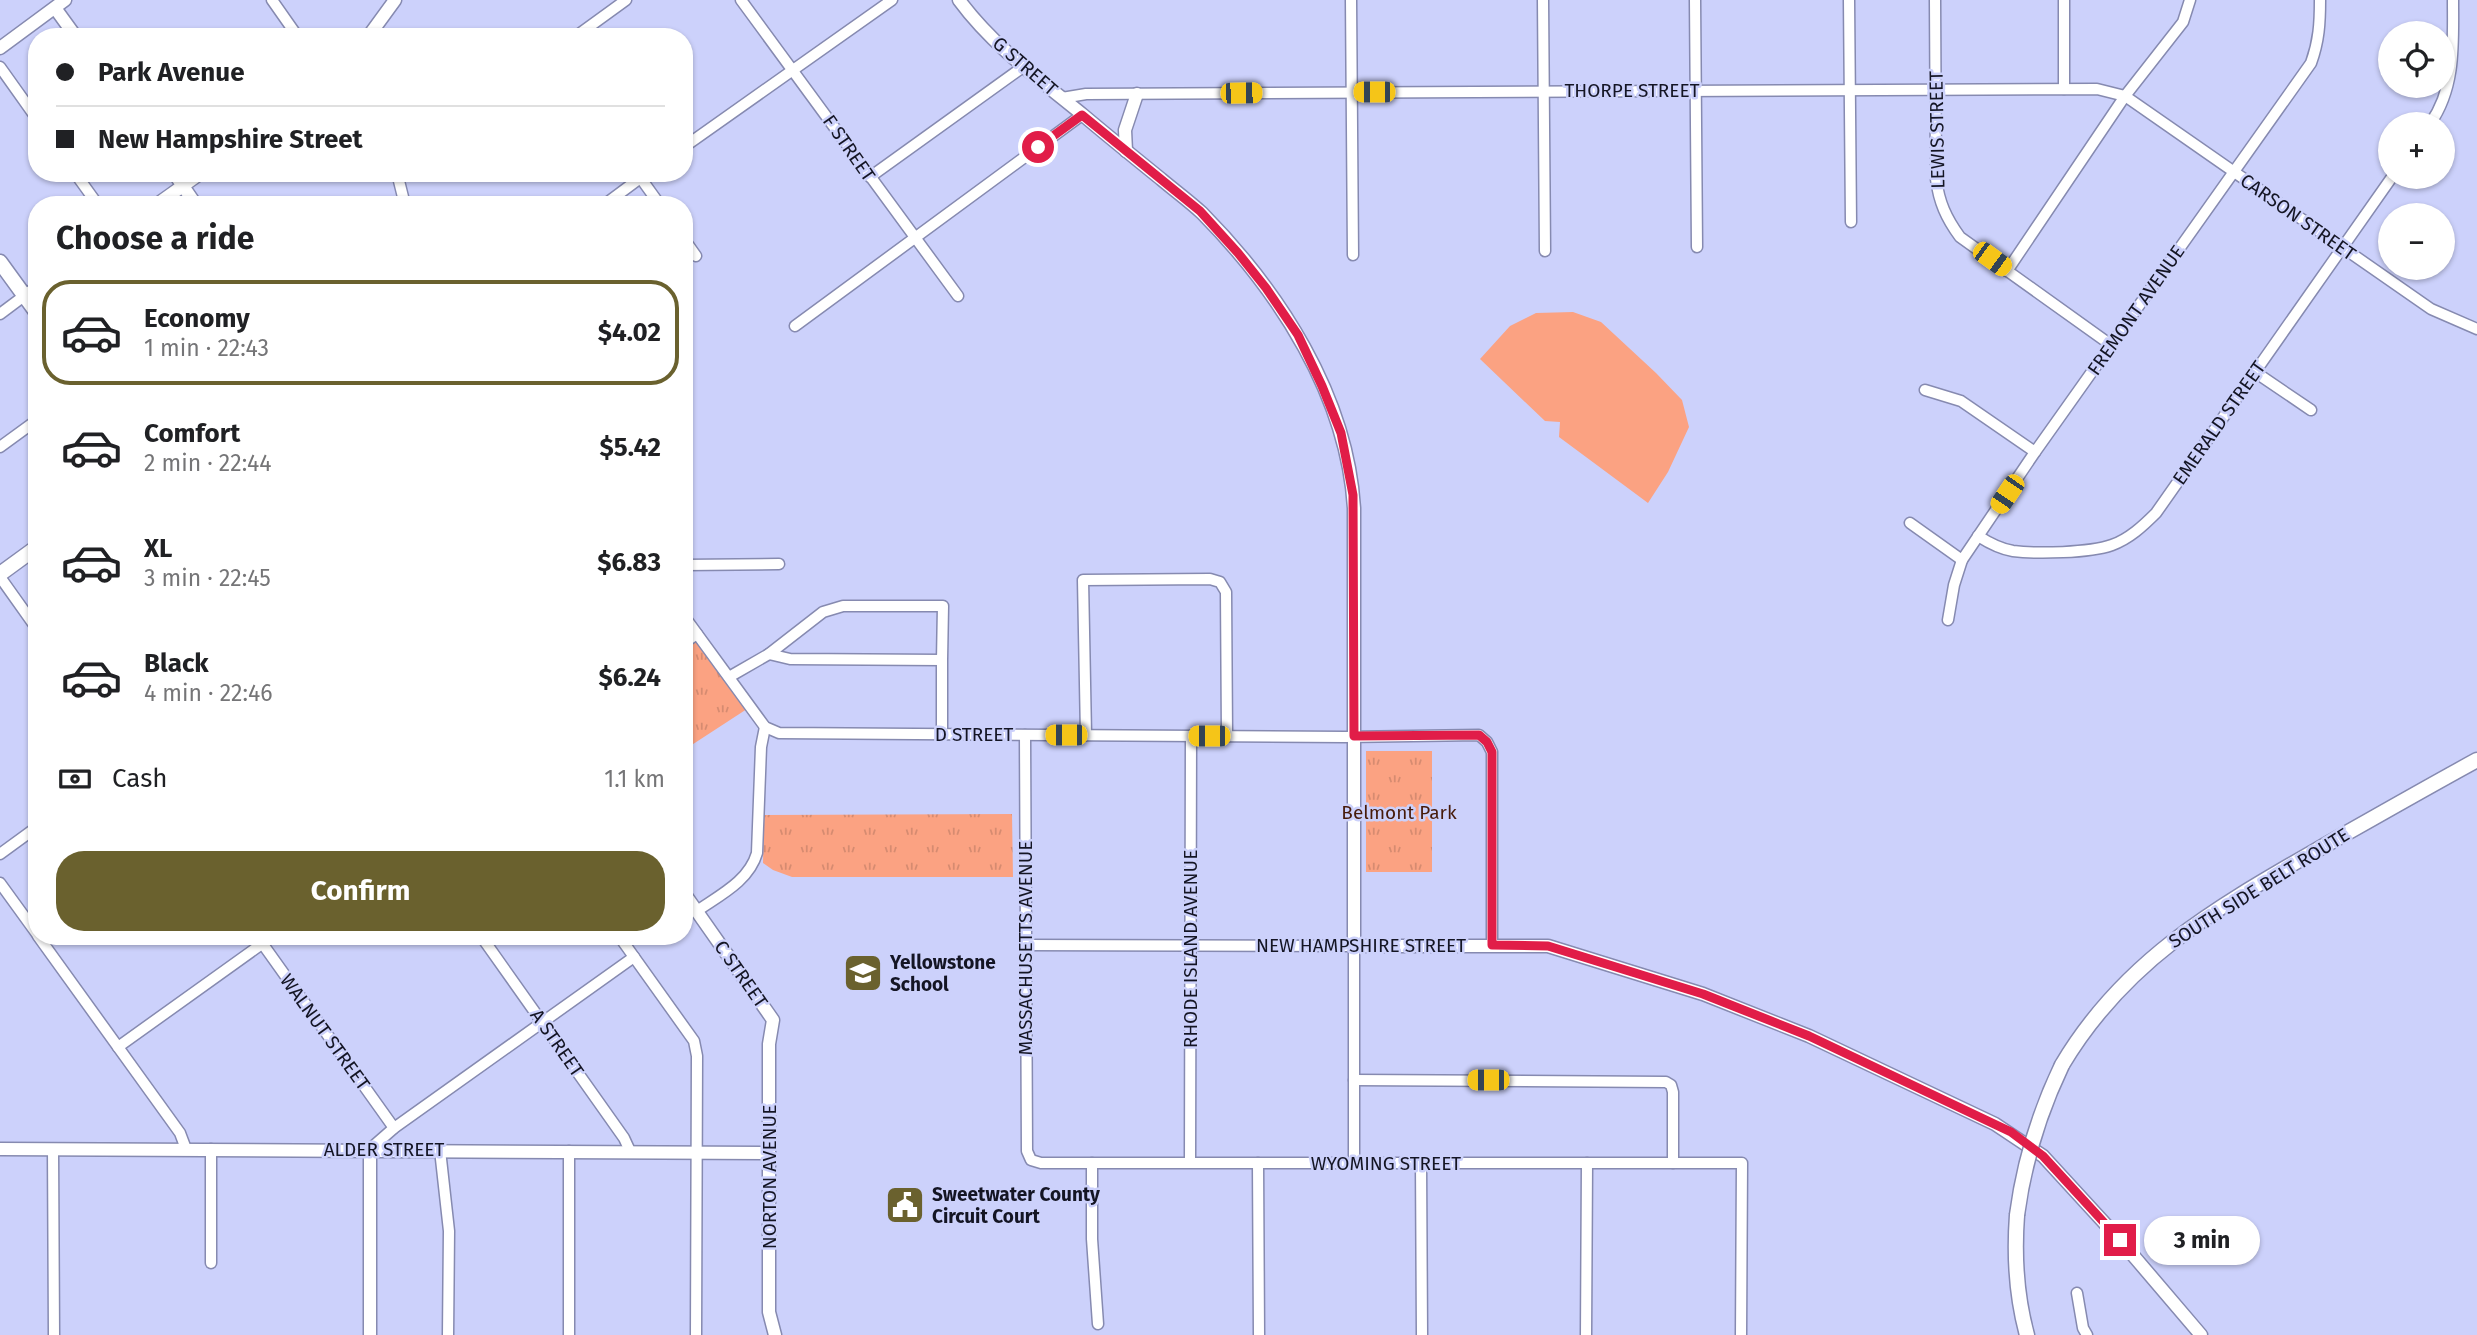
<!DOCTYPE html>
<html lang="en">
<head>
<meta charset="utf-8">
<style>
	body { margin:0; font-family:"Fira Sans",sans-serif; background:#f2f2f2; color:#202124; height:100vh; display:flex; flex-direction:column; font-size:26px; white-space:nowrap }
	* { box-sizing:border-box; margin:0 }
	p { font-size:23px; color:#757577 }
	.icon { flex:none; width:38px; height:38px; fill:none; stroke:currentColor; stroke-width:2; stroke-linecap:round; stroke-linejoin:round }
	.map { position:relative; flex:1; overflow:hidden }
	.drawer { position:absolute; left:28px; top:196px; width:665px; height:749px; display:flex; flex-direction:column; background:#fff; border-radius:28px; box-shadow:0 2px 5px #0004 }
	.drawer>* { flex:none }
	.top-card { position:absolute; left:28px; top:28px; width:665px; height:154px; border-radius:28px; box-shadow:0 2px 5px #0004; display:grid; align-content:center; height:154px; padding:0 28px; background:#fff }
	.buttons { position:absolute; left:2378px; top:21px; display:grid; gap:14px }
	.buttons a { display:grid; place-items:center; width:77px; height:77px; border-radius:50%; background:#fff; box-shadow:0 2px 5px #0004; font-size:35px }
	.end { position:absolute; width:32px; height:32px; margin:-16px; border:9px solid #e11d48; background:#fff; box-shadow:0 0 0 4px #fff }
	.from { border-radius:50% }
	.bubble { position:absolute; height:49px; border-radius:24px; background:#fff; box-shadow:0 2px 5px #0004; font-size:23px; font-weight:700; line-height:49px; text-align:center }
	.car { position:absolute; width:21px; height:42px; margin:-21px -10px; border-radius:9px; box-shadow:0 0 5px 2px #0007; background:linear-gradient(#f5c518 24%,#345 0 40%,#f5c518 0 76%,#345 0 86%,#f5c518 0) }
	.top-card b { display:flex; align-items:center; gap:24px; height:66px; font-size:26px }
	.top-card b+b { border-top:2px solid #e0e0e0 }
	.top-card i { width:18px; height:18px; background:#202124 }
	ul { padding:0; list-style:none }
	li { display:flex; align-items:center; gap:21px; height:105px; margin:0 14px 10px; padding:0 14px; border:4px solid transparent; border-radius:28px }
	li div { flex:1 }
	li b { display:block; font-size:26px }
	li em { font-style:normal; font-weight:700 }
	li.active { border-color:#6a612e }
	li>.icon { width:63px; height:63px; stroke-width:1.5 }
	h2 { padding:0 28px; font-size:32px; line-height:84px }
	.pay { display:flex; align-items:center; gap:18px; height:77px; padding:0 28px; font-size:26px }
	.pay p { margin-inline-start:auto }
	.button { display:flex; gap:14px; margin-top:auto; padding:14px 28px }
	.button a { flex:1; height:80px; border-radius:28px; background:#6a612e; color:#fff; font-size:28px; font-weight:700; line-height:80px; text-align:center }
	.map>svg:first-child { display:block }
</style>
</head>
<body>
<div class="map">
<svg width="2477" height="1335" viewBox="0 0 2477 1335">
	<defs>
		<pattern id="grass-tufts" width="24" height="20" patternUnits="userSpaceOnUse" patternTransform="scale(1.75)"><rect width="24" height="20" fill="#fba282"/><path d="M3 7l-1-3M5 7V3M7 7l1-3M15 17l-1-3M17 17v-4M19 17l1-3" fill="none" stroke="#d68b70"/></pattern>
	</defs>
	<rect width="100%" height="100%" fill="#ccd1fb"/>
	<g fill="url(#grass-tufts)">
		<path d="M 697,634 L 750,707 L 684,750 L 684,643 Z"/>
		<rect x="1366" y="751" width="66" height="121"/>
		<path d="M 1012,814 L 1013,877 L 792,877 L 773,870 L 763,863 L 764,815 Z"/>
	</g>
	<path fill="#fba282" d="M 1573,312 L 1601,322 L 1656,373 L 1682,400 L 1689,427 L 1668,472 L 1648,503 L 1559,437 L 1560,422 L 1545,421 L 1480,359 L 1510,326 L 1536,313 Z"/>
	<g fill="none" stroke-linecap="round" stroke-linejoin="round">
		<g stroke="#868ab0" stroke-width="13">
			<g id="minor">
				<path d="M 272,0 L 298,37"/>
				<path d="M 741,0 L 958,296"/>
				<path d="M 1351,0 L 1353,255"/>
				<path d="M 1543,0 L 1545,251"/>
				<path d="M 1695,0 L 1697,247"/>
				<path d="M 1849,0 L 1851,222"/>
				<path d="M 1935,0 L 1936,179 C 1939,202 1946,218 1960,237 L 2111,345"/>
				<path d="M 2064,0 L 2064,89"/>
				<path d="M 575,37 L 626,0"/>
				<path d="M 0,67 L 37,119"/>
				<path d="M 1062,98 L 1086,94 L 2097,89 L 2125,96 L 2431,309 L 2477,329"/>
				<path d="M 2430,124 C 2456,87 2453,43 2453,0"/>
				<path d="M 684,147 L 892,0"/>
				<path d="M 75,173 L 98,205"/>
				<path d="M 397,173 L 405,205"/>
				<path d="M 637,173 L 660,205"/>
				<path d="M 870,177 L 1023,67"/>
				<path d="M 604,205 L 647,173"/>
				<path d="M 684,239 L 696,256"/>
				<path d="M 2007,271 L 2125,96 L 2183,22 L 2190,0"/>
				<path d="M 0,314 L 24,296"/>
				<path d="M 795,326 L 1082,115"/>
				<path d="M 2255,372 L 2311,410"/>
				<path d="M 1925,390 L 1961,401 L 2035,452"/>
				<path d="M 0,447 L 37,420"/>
				<path d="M 1910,523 L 1962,560"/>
				<path d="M 1978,536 C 1989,543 2000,549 2013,551 C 2037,554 2089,553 2112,545 C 2129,539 2143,526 2156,513 L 2392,177"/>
				<path d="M 684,565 L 779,564"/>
				<path d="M 0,577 L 37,629"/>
				<path d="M 684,616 L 765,727 L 779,733 L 1345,737 L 1479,735 L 1487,742 L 1492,752 L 1492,945"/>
				<path d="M 1948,620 L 1954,585 L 1962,560 L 2035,452 L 2311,63 C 2319,41 2320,23 2320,0"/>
				<path d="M 684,643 L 697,634"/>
				<path d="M 942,660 L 943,606 L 843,606 L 823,612 L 769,654 L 790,659 L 942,660 L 942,734"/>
				<path d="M 729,677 L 769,654"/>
				<path d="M 1025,735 L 1027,1151 L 1031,1160 L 1041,1163 L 1742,1163 L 1741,1335"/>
				<path d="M 1086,735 L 1083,580 L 1210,579 L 1220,582 L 1226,592 L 1227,736"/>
				<path d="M 0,854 L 37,827"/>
				<path d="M 0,883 L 37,934"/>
				<path d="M 697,911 C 720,895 749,881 757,853 L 761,747 L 765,727"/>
				<path d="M 38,936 L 180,1133 L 186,1149"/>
				<path d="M 257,936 L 394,1128"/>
				<path d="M 481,936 L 624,1138 L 630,1151"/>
				<path d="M 619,936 L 694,1041 L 697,1056 L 696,1335"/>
				<path d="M 1025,945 L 1354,946 L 1354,1163"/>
				<path d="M 118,1047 L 273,936"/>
				<path d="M 1354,1080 L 1666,1082 L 1671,1085 L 1673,1092 L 1673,1163"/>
				<path d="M 53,1149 L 54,1335"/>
				<path d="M 211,1149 L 211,1263"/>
				<path d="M 370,1149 L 394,1128 L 634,957"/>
				<path d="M 440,1150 L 449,1231 L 448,1335"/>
				<path d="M 569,1151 L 569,1335"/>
				<path d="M 1190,1162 L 1191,736"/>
				<path d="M 1092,1163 L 1092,1239 L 1098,1324"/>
				<path d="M 1258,1163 L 1259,1335"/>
				<path d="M 1421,1163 L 1422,1335"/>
				<path d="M 2077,1293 L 2083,1328 L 2087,1335"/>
				<path d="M 1586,1335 L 1587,1163"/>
			</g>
		</g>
		<g stroke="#868ab0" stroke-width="15">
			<g id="tertiary">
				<path d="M 959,0 C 993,46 1039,79 1083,115 C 1109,137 1135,158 1161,179 C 1174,190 1189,201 1202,213 C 1279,291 1347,395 1354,508 L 1354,946 L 1548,946 L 1703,994 L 1809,1036 L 1995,1124 L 2043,1156 L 2120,1240 L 2201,1335"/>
				<path d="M 55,8 L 76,37"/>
				<path d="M 368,37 L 395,0"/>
				<path d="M 0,48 L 65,0"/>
				<path d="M 1126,151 L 1125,130 L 1137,94"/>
				<path d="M 174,173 L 196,205"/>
				<path d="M 156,205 L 201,173"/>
				<path d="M 24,296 L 37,288"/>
				<path d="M 684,893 L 773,1020 L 769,1044 L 769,1312 L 775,1335"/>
				<path d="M 0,1149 L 769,1153"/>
				<path d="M 370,1335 L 370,1149"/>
			</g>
		</g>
		<g stroke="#868ab0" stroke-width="17">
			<g id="secondary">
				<path d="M 0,262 L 37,313"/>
				<path d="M 0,574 L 37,547"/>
				<path d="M 2062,1065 C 2123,962 2214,909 2315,851 C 2368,821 2422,790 2477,760"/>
				<path d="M 2017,1215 C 2014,1256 2016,1295 2027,1335"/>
			</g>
		</g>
		<use href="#minor" stroke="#fff" stroke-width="10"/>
		<use href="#tertiary" stroke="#fff" stroke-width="12"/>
		<use href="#secondary" stroke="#fff" stroke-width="14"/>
		<g stroke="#868ab0" stroke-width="17" stroke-linecap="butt">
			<path id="secondary-bridge" d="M 2017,1215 C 2024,1162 2039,1113 2062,1065"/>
		</g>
		<use href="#secondary-bridge" stroke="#fff" stroke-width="14"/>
	</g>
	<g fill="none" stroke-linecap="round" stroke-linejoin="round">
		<path stroke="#e11d48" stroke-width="9" d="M 1038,147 L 1082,115 L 1200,211 L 1238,253 L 1266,288 L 1298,335 L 1322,386 L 1341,433 L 1353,495 L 1354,736 L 1479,735 L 1487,742 L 1492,752 L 1492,945 L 1548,946 L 1703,994 L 1809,1036 L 2011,1132 L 2043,1156 L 2120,1240"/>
	</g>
	<defs>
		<g id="school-square" transform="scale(2.0125)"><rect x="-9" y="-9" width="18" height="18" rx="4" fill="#6a612e" stroke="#ccd1fb"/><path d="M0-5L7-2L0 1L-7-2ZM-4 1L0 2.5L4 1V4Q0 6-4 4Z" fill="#fff"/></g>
		<g id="civic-square" transform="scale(2.0125)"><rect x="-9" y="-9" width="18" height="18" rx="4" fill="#6a612e" stroke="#ccd1fb"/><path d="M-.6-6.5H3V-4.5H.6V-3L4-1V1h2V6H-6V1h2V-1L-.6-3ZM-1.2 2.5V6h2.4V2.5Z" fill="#fff"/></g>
	</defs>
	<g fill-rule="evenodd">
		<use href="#school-square" x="863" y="973"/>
		<use href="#civic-square" x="905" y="1205"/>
	</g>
	<g text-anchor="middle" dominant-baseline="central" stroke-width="5" stroke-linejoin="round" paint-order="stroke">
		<g font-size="19" fill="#141524" stroke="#ccd1fb">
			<text transform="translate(1025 66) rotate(41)">G STREET</text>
			<text x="1632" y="90">THORPE STREET</text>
			<text transform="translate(1937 130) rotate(-91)">LEWIS STREET</text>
			<text transform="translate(849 148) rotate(55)">F STREET</text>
			<text transform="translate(2298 217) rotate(35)">CARSON STREET</text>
			<text transform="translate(2136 310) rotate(-55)">FREMONT AVENUE</text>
			<text transform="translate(2219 423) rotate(-55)">EMERALD STREET</text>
			<text x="974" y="734">D STREET</text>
			<text transform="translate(2259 888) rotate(-32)">SOUTH SIDE BELT ROUTE</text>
			<text x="1361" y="945">NEW HAMPSHIRE STREET</text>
			<text transform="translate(1025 948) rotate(-90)">MASSACHUSETTS AVENUE</text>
			<text transform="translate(1190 949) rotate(-90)">RHODE ISLAND AVENUE</text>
			<text transform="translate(741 974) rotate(55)">C STREET</text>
			<text transform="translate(325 1032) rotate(54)">WALNUT STREET</text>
			<text transform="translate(557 1043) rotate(55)">A STREET</text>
			<text x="384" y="1149">ALDER STREET</text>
			<text x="1386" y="1163">WYOMING STREET</text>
			<text transform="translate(769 1177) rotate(-90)">NORTON AVENUE</text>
		</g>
		<g font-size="19" fill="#461a0a" stroke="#ccd1fb">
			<text x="1399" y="812">Belmont Park</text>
		</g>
		<g font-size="19" font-weight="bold" fill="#141524" stroke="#ccd1fb" text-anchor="start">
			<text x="890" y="962">Yellowstone<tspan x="890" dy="22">School</tspan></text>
			<text x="932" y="1194">Sweetwater County<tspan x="932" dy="22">Circuit Court</tspan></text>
		</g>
	</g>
</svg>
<div class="buttons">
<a><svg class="icon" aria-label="locate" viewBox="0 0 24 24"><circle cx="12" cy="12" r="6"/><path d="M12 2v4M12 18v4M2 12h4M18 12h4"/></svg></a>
<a>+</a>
<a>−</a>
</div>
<i class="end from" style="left:1038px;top:147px"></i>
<i class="end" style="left:2120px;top:1240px"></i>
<div class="bubble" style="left:2144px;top:1216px;width:116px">3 min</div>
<i class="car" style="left:1374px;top:92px;rotate:270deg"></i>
<i class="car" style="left:1241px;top:93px;rotate:89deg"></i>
<i class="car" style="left:1992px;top:259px;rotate:126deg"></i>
<i class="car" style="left:2007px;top:494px;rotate:214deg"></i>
<i class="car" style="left:1066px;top:735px;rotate:270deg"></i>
<i class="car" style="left:1209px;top:736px;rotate:270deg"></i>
<i class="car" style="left:1488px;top:1080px;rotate:270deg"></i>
<div class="top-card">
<b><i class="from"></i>Park Avenue</b>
<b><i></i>New Hampshire Street</b>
</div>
<section class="drawer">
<h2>Choose a ride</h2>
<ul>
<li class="active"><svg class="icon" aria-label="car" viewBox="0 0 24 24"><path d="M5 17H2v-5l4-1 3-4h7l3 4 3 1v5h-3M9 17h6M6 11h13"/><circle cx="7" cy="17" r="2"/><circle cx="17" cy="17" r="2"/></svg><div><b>Economy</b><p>1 min · 22:43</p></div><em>$4.02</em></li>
<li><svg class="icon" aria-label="car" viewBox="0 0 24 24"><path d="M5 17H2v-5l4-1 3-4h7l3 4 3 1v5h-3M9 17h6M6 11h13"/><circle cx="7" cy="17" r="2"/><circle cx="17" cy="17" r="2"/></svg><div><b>Comfort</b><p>2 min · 22:44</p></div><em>$5.42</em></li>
<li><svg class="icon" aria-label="car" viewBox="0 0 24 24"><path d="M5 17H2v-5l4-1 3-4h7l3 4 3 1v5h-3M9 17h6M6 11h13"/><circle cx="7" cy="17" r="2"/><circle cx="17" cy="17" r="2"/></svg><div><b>XL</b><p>3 min · 22:45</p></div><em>$6.83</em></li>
<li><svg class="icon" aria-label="car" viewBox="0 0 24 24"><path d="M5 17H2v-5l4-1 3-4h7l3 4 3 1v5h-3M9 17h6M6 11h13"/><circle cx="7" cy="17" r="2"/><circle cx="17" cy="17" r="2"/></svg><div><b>Black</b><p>4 min · 22:46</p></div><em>$6.24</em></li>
</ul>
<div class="pay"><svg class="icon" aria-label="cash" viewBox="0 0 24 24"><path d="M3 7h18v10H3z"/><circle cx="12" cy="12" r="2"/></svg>Cash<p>1.1 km</p></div>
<div class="button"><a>Confirm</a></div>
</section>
</div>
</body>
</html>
